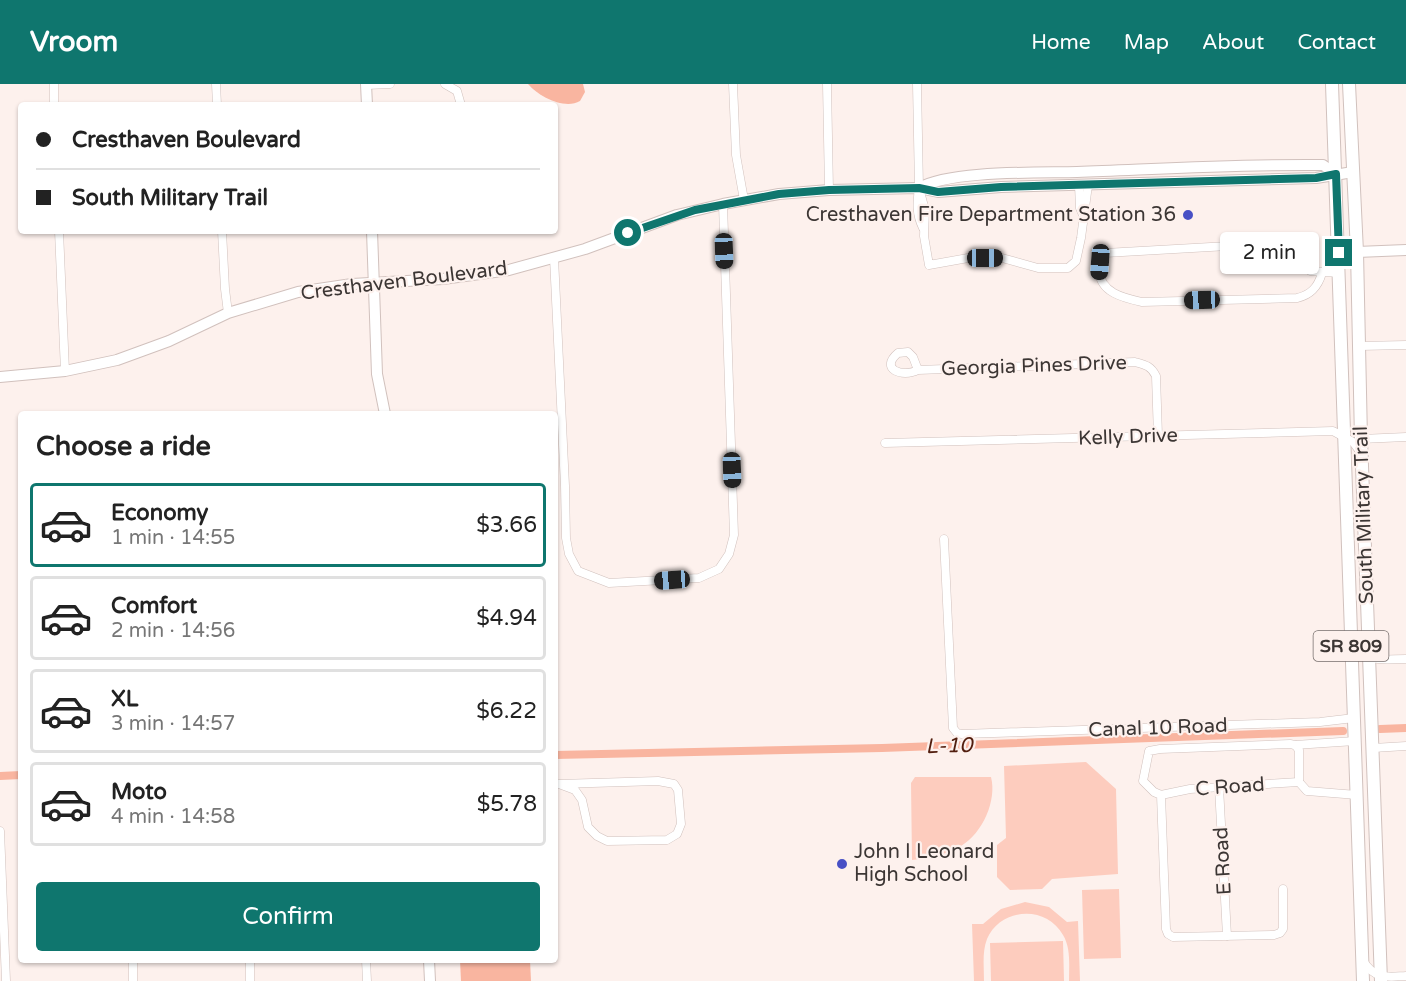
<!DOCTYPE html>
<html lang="en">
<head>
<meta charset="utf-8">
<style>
	body { margin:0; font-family:"Varela Round",sans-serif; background:#f2f2f2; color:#222; height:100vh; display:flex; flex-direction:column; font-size:22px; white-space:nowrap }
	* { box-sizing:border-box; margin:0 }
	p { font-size:20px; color:#767676 }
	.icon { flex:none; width:33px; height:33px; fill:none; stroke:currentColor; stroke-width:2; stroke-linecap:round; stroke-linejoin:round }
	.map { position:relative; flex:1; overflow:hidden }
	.sheet { position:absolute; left:18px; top:327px; width:540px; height:552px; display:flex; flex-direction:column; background:#fff; border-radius:6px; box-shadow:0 2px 4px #0004 }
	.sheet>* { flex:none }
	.guide { position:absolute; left:18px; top:18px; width:540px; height:132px; border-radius:6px; box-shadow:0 2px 4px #0004; display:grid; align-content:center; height:132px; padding:0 18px; background:#fff }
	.end { position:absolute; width:27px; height:27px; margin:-14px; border:8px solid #0f766e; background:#fff; box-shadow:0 0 0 3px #fff }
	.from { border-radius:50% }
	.bubble { position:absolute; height:42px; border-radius:6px; background:#fff; box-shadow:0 2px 4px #0004; font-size:20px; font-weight:600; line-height:42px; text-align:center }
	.car { position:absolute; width:18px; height:36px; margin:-18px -9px; border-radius:8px; box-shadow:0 0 4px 2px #0007; background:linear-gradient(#222 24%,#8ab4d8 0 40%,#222 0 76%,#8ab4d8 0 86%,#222 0) }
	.guide b { display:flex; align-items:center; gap:21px; height:57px; font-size:22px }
	.guide b+b { border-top:2px solid #e0e0e0 }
	.guide i { width:15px; height:15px; background:#222 }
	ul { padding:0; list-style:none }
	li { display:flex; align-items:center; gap:18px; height:84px; margin:0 12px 9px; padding:0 6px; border:3px solid #e0e0e0; border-radius:6px }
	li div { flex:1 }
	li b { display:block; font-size:22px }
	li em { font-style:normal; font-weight:600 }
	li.active { border-color:#0f766e }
	li>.icon { width:54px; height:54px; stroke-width:1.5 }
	h2 { padding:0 18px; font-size:27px; line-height:72px }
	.cta { display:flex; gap:12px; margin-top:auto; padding:12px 18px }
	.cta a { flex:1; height:69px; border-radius:6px; background:#0f766e; color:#fff; font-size:24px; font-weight:600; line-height:69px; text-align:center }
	header { display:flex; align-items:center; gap:36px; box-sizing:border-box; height:84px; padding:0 30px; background:#0f766e; color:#fff }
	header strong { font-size:28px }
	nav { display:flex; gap:33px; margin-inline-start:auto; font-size:21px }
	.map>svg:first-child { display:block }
</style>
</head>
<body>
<header>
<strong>Vroom</strong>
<nav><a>Home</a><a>Map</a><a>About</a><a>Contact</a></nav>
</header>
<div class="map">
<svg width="1406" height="897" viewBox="0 0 1406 897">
	<rect width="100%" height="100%" fill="#fdf1ed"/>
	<g fill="#fdccbe">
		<path d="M 1086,678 L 1116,705 L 1118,790 L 1052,795 L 1042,805 L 1010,806 L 997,793 L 997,761 L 1006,754 L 1004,682 Z"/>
		<path d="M 915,693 L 991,693 C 997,716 983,749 961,762 C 947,771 929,774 912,776 L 911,699 Z"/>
		<path d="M 1119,805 L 1121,874 L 1084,875 L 1082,806 Z"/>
		<path d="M 1025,818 L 1049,823 L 1067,838 L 1078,837 L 1080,897 L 1069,897 C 1069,882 1071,864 1063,851 C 1046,820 1000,824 987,855 C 982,868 984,883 984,897 L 974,897 L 972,840 L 983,840 L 1001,825 Z"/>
		<path d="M 1063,857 L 1064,897 L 991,897 L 990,859 Z"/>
	</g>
	<g fill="#f9b5a0">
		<path d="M 528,0 L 583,0 L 585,8 L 580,17 C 565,26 539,13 528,0 Z"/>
		<path d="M 460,876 L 530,876 L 531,897 L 461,897 Z"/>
	</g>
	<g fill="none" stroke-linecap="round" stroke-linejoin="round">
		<g stroke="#f9b5a0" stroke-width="8">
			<path d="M 1380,645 L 1406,644"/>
			<path d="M 555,671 L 882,664 L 1343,647"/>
			<path d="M 0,692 L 21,691"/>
		</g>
		<g stroke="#d1c1bd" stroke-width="9">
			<g id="street">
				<path d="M 54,0 L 54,21"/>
				<path d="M 216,0 L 217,21"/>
				<path d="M 445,0 L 457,7 L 461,21"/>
				<path d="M 733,0 L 736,71 L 744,116"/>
				<path d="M 827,0 L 829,106"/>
				<path d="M 917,0 L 919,104 C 917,119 916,130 923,144"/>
				<path d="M 366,1 L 390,0"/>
				<path d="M 1079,101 L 1080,124 L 1083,131"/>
				<path d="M 919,104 L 925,126 L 924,152 L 929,181 L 968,174 L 1002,174 L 1038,184 L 1068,184 L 1076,177 L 1081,154 L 1088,101"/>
				<path d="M 59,147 L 65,287"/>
				<path d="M 222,147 L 225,205 L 228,229"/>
				<path d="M 554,174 L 565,402 L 566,454 L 569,470 L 578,487 L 609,499 L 699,494 L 719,485 L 729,470 L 734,451 L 723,120"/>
				<path d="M 1322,189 C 1318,203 1311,211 1297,214 L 1142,218 C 1124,214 1100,209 1099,186 C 1099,179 1100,174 1105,169 L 1297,158 C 1310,163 1303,177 1310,187 L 1340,189"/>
				<path d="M 1360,262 L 1406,261"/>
				<path d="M 918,286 L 913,273 L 908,268 L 898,269 C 879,285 902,294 918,286 L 1135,278 C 1146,281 1151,282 1156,292 L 1158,352"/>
				<path d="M 1361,355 L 1406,353"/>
				<path d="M 885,359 L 1333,347 L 1353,358 L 1361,369"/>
				<path d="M 944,455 L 953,644 L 957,649 L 962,650 L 1320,638 L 1354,634"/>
				<path d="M 1353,559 C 1367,580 1383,575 1406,575"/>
				<path d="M 1295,661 L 1299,666 L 1299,698"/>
				<path d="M 1373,664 L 1406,662"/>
				<path d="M 1299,698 L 1307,707 L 1357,711"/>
				<path d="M 555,700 L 559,700 L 658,697 L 674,700 L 678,706 L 681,740 L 677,750 L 667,756 L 607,757 L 597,752 L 588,743 L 582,716 L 575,706 L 559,700"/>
				<path d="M 1219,703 L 1227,852"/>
				<path d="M 1161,711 L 1190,705 L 1299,698"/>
				<path d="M 0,747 L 6,897"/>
				<path d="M 1283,805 L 1283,845 L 1280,849 L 1274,851 L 1173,853 L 1168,850 L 1166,845 L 1161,711 L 1154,708 L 1143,697 L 1149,667 L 1160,665 L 1290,660 L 1295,661 L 1355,657"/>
				<path d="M 133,876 L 133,897"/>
				<path d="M 250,876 L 250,897"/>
				<path d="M 366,876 L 367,897"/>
				<path d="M 1363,877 C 1376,896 1386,893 1406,892"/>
			</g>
		</g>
		<g stroke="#d1c1bd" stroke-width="12">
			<g id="secondary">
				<path d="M 366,0 L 367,21"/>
				<path d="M 919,104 C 950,86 1038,89 1077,88 C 1159,85 1241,80 1323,81 L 1336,90"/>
				<path d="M 372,147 L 377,290 L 385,330"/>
				<path d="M 1357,168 L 1406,166"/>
				<path d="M 0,293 L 65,287 L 117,276 L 169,257 L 228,229 L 298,208 L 352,200 L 443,195 L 509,186 L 585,165 L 677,131 L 723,120 L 779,110 L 829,106 L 919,104 L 938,108 L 1001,103 L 1316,94 L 1353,88"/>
				<path d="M 429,876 L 430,897"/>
			</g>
		</g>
		<g stroke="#d1c1bd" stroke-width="14">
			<g id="primary">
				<path d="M 1332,0 L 1363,897"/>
				<path d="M 1349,0 L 1357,168 L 1361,355 L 1381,897"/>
			</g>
		</g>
		<use href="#street" stroke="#fff" stroke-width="8"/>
		<use href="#secondary" stroke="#fff" stroke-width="10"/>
		<use href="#primary" stroke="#fff" stroke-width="12"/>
	</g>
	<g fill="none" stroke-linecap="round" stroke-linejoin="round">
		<path stroke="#0f766e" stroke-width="8" d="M 628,149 L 695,126 L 779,110 L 829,106 L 919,104 L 938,108 L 1001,103 L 1316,94 L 1336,90 L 1339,169"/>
	</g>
	<g fill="#4850c5" stroke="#fdf1ed" stroke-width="2">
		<circle cx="1188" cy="131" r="6"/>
		<circle cx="842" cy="780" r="6"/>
	</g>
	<g text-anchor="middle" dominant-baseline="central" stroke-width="4.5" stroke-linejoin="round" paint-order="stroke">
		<rect fill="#fdf1ed" stroke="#766e6c" stroke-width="1.5" x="1313.5" y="547" width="75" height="30" rx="4.5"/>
		<g font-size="18" font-weight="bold" fill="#3c3634">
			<text x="1351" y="562">SR 809</text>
		</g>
		<g font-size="20" fill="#3c3634" stroke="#fdf1ed" text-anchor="end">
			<text x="1176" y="131">Cresthaven Fire Department Station 36</text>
			<text x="854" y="768" text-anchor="start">John I Leonard<tspan x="854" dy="23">High School</tspan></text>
		</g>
		<g font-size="20" fill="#3c3634" stroke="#fdf1ed">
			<text transform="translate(404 197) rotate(-7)">Cresthaven Boulevard</text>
			<text transform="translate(1034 282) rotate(-2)">Georgia Pines Drive</text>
			<text transform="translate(1128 353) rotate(-2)">Kelly Drive</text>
			<text transform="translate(1364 431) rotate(-92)">South Military Trail</text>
			<text transform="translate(1158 644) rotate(-2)">Canal 10 Road</text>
			<text transform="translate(1230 703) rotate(-4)">C Road</text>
			<text transform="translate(1223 777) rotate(-93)">E Road</text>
		</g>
		<g font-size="21" font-style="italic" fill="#521e0e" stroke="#fdf1ed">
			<text transform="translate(949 662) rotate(-2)">L-10</text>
		</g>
	</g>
</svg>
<i class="end from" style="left:628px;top:149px"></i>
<i class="end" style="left:1339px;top:169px"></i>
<div class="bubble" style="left:1220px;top:148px;width:99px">2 min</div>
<i class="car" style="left:724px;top:167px;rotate:178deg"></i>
<i class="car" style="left:985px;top:174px;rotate:90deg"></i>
<i class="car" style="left:1100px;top:178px;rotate:184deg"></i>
<i class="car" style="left:1202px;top:216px;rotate:268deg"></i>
<i class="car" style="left:732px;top:386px;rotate:178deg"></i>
<i class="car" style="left:672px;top:496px;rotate:266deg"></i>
<div class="guide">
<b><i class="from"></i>Cresthaven Boulevard</b>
<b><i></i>South Military Trail</b>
</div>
<section class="sheet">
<h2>Choose a ride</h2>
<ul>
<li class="active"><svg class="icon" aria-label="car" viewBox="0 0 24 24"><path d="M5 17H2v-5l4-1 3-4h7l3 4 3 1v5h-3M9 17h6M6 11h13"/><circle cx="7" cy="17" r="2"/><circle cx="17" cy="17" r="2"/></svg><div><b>Economy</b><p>1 min · 14:55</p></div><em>$3.66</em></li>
<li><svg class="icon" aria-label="car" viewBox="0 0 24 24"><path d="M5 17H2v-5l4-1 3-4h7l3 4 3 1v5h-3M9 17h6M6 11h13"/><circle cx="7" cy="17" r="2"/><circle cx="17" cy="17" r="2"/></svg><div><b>Comfort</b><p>2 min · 14:56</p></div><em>$4.94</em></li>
<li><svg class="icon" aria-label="car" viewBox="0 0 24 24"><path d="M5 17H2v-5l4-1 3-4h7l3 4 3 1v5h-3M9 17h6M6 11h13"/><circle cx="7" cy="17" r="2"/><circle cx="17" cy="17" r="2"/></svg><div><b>XL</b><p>3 min · 14:57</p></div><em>$6.22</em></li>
<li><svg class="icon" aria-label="car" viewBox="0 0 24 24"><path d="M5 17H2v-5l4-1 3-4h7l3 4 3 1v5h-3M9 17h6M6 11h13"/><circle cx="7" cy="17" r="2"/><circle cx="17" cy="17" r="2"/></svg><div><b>Moto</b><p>4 min · 14:58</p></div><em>$5.78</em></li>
</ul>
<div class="cta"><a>Confirm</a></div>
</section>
</div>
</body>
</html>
